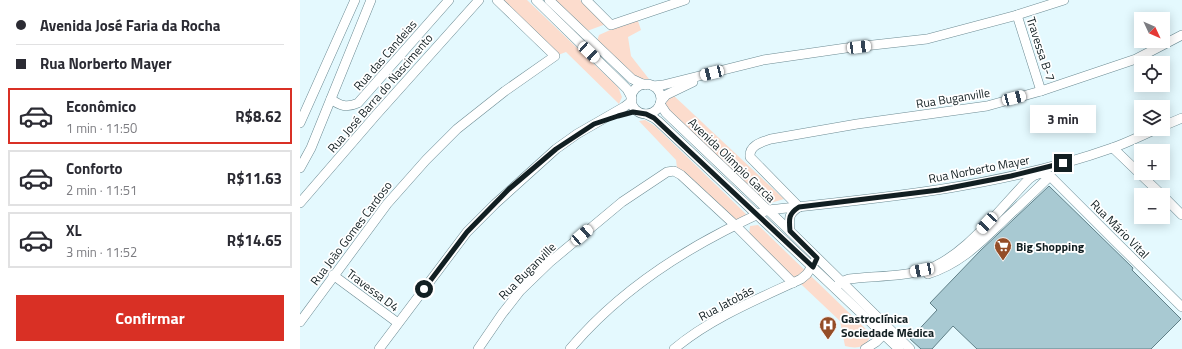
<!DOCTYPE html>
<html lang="pt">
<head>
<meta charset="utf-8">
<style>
	body { margin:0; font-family:"Titillium Web",sans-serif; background:#f7f7f7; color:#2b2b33; height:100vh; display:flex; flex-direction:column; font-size:15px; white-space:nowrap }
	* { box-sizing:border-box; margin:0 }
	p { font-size:13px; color:#7c7c81 }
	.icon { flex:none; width:22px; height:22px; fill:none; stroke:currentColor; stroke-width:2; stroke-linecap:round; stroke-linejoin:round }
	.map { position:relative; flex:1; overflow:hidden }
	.panel { display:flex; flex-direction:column; background:#fff; width:300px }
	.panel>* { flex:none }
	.top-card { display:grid; align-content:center; height:88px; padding:0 16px; background:#fff }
	.needle { width:26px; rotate:134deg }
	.controls { position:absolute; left:834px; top:12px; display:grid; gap:8px }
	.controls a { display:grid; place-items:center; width:36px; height:36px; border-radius:0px; background:#fff; box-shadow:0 2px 10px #0003; font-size:20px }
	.end { position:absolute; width:18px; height:18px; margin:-9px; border:5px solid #121f22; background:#fff; box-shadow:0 0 0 2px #fff }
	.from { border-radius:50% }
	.bubble { position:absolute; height:28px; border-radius:0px; background:#fff; box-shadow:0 2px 10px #0003; font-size:13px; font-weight:700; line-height:28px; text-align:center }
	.car { position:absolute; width:12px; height:24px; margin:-12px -6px; border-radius:5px; box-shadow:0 0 3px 1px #0007; background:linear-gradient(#fff 24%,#345 0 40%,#fff 0 76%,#345 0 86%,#fff 0) }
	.top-card b { display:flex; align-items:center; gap:14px; height:38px; font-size:15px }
	.top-card b+b { border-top:1px solid #e1e1e2 }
	.top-card i { width:10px; height:10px; background:#2b2b33 }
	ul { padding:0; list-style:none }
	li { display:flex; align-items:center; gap:12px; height:56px; margin:0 8px 6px; padding:0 8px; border:2px solid #e1e1e2; border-radius:0px }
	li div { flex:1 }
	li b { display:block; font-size:15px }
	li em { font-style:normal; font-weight:700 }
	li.selected { border-color:#d93025 }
	li>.icon { width:36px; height:36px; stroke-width:1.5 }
	.cta { display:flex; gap:8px; margin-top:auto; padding:8px 16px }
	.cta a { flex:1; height:46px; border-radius:0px; background:#d93025; color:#fff; font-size:16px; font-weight:700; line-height:46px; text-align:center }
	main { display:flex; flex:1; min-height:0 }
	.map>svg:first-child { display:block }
</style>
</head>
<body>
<main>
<section class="panel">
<div class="top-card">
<b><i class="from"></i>Avenida José Faria da Rocha</b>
<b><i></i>Rua Norberto Mayer</b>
</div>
<ul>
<li class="selected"><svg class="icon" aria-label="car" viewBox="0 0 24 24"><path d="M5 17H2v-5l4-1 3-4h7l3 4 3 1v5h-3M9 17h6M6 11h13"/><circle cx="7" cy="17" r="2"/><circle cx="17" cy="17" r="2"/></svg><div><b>Econômico</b><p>1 min · 11:50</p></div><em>R$8.62</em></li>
<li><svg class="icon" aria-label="car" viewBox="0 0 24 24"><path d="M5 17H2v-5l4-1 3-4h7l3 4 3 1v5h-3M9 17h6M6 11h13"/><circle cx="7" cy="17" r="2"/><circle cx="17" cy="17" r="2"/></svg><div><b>Conforto</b><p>2 min · 11:51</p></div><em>R$11.63</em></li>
<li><svg class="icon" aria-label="car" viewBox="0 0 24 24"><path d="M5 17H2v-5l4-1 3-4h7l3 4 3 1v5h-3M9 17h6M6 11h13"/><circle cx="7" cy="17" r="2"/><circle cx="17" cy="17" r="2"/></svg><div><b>XL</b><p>3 min · 11:52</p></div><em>R$14.65</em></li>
</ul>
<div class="cta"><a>Confirmar</a></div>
</section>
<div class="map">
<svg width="882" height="349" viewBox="0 0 882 349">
	<rect width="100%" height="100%" fill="#e4f9fe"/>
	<g fill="#fcdccd">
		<path d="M 199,0 L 227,0 L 318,87 L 322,97 L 319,104 L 266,52 L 258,55 Z"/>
		<path d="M 254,0 L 280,0 L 306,24 L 287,31 Z"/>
		<path d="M 337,18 L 341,30 L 328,37 L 331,56 L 349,79 L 343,80 L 333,76 L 297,41 L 299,35 Z"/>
		<path d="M 372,94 L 484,199 L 467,204 L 369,112 L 365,102 Z"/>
		<path d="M 345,120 L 355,126 L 446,214 L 443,220 L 435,222 L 377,168 L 376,160 L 339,121 Z"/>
		<path d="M 458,225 L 571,334 C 567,348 557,349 545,346 L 540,321 L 449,235 L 450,226 Z"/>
	</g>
	<path fill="#a8c9d2" stroke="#618088" d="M 749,186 L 833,268 L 832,270 L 881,319 L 851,349 L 677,349 L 653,326 L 632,349 L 621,349 L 610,339 L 637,310 L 630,303 L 681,250 Z"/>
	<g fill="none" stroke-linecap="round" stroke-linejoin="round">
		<g stroke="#6d8c94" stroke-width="10">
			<g id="minor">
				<path d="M 236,0 L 322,84 L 327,89 L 332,98"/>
				<path d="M 249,0 L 332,79 L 345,85"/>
				<path d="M 286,0 L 311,25 L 385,0"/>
				<path d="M 717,15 L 741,91"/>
				<circle cx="346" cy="99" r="15"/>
				<path d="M 353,86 L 363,85 L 463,60 L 546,48 L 627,39 L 717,15 L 764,0"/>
				<path d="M 31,99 C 40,106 47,108 58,103 L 149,0"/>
				<path d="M 361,101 L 366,95 L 393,82"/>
				<path d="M 360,104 L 366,113 L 490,231 L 610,349"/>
				<path d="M 346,114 L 354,118 L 358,121 L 599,349"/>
				<path d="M 0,123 L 55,0"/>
				<path d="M 863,126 L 882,118"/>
				<path d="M 813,148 L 862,195"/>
				<path d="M 0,168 L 11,148 L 71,0"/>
				<path d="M 863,196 L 882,215"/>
				<path d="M 0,203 L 76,115 L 179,0"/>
				<path d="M 499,207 L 450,157 C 449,145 462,142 471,139 L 557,124 L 687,106 L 741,91 L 836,59 L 882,35"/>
				<path d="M 490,231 C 489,218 488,214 499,207"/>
				<path d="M 628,274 C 660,264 680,243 703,221 C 719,206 735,191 750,176"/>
				<path d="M 33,275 L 98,323"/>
				<path d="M 535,288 L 541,282 L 549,279 C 573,276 598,277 622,271 C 663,260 700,208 729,179 C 736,173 742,172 750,176 L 815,241 L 882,307"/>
				<path d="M 0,322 L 87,204 L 126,160 L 157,129 L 205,91 L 255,56 L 197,0"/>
				<path d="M 79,349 L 167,232 L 195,204 L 256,149 L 277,134 L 324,107 L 332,101"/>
				<path d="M 178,349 L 202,314 L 220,291 L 250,262 L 322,202 L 367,172 L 374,171 L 381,175 L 435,225 L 493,283"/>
				<path d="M 270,349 C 312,299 366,261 424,231 C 438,224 453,216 468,210 C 584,198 702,187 812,148 C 827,143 842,135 857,129"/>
				<path d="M 374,349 C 411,318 458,299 501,279 L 507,274 L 515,261"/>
				<path d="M 565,349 L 576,342 L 584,334"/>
			</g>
		</g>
		<use href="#minor" stroke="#fff" stroke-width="9"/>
	</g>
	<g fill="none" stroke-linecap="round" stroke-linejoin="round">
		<path stroke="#121f22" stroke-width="5" d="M 124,289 L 167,232 L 209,189 L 256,149 L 294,124 L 318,116 L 333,112 L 346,114 L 354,118 L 513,267 L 517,258 L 490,231 C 489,219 488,214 499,207 L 639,190 L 711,176 L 763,163"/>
	</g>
	<defs>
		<g id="supermarket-pin" transform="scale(0.9)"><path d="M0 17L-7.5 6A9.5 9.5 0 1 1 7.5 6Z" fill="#944d27" stroke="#fff"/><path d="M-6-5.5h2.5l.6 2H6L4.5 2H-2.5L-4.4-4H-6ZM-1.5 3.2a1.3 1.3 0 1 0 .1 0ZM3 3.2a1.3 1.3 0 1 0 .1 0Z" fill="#fff"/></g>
		<g id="hospital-pin" transform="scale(0.9)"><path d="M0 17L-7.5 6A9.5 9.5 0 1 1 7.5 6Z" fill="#944d27" stroke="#fff"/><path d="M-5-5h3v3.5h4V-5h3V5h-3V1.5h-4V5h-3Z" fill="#fff"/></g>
	</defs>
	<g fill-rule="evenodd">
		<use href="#supermarket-pin" x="703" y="246"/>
		<use href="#hospital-pin" x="528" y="325"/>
	</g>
	<g text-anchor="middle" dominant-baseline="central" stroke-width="3.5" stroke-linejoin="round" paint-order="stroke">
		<g font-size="12" fill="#121f22" stroke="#fff">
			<text transform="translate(741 49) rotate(72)">Travessa B-7</text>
			<text transform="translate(85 55) rotate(-49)">Rua das Candeias</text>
			<text transform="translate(80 93) rotate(-49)">Rua José Barra do Nascimento</text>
			<text transform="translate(653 98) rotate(-9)">Rua Buganville</text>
			<text transform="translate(432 160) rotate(44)">Avenida Olímpio Garcia</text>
			<text transform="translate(679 169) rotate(-11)">Rua Norberto Mayer</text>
			<text transform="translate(820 229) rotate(45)">Rua Mário Vital</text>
			<text transform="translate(51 233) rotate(-53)">Rua João Gomes Cardoso</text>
			<text transform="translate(227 271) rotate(-45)">Rua Buganville</text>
			<text transform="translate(73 290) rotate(37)">Travessa D4</text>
			<text transform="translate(426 303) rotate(-28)">Rua Jatobás</text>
		</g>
		<g font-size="12" font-weight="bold" fill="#121f22" stroke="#fff" text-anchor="start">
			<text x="716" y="246">Big Shopping</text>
			<text x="541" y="318">Gastroclínica<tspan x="541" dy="14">Sociedade Médica</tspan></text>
		</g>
	</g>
</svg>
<div class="controls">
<a><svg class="needle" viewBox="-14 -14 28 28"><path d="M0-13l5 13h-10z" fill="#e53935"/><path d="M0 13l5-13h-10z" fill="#7c7c81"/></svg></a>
<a><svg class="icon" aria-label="locate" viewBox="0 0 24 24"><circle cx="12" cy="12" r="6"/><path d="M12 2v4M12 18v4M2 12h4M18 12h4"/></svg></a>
<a><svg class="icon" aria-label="layers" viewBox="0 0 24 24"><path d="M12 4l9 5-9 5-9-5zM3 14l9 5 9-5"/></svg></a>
<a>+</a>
<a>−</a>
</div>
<i class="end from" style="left:124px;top:289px"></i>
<i class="end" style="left:763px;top:163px"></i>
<div class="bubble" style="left:730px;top:105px;width:66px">3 min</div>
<i class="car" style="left:559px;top:47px;rotate:83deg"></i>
<i class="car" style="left:289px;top:52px;rotate:133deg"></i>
<i class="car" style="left:412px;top:73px;rotate:256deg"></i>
<i class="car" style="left:714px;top:98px;rotate:75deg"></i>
<i class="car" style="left:687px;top:223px;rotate:223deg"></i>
<i class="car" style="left:282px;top:235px;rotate:49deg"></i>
<i class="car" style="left:622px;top:270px;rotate:259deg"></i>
</div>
</main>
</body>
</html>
